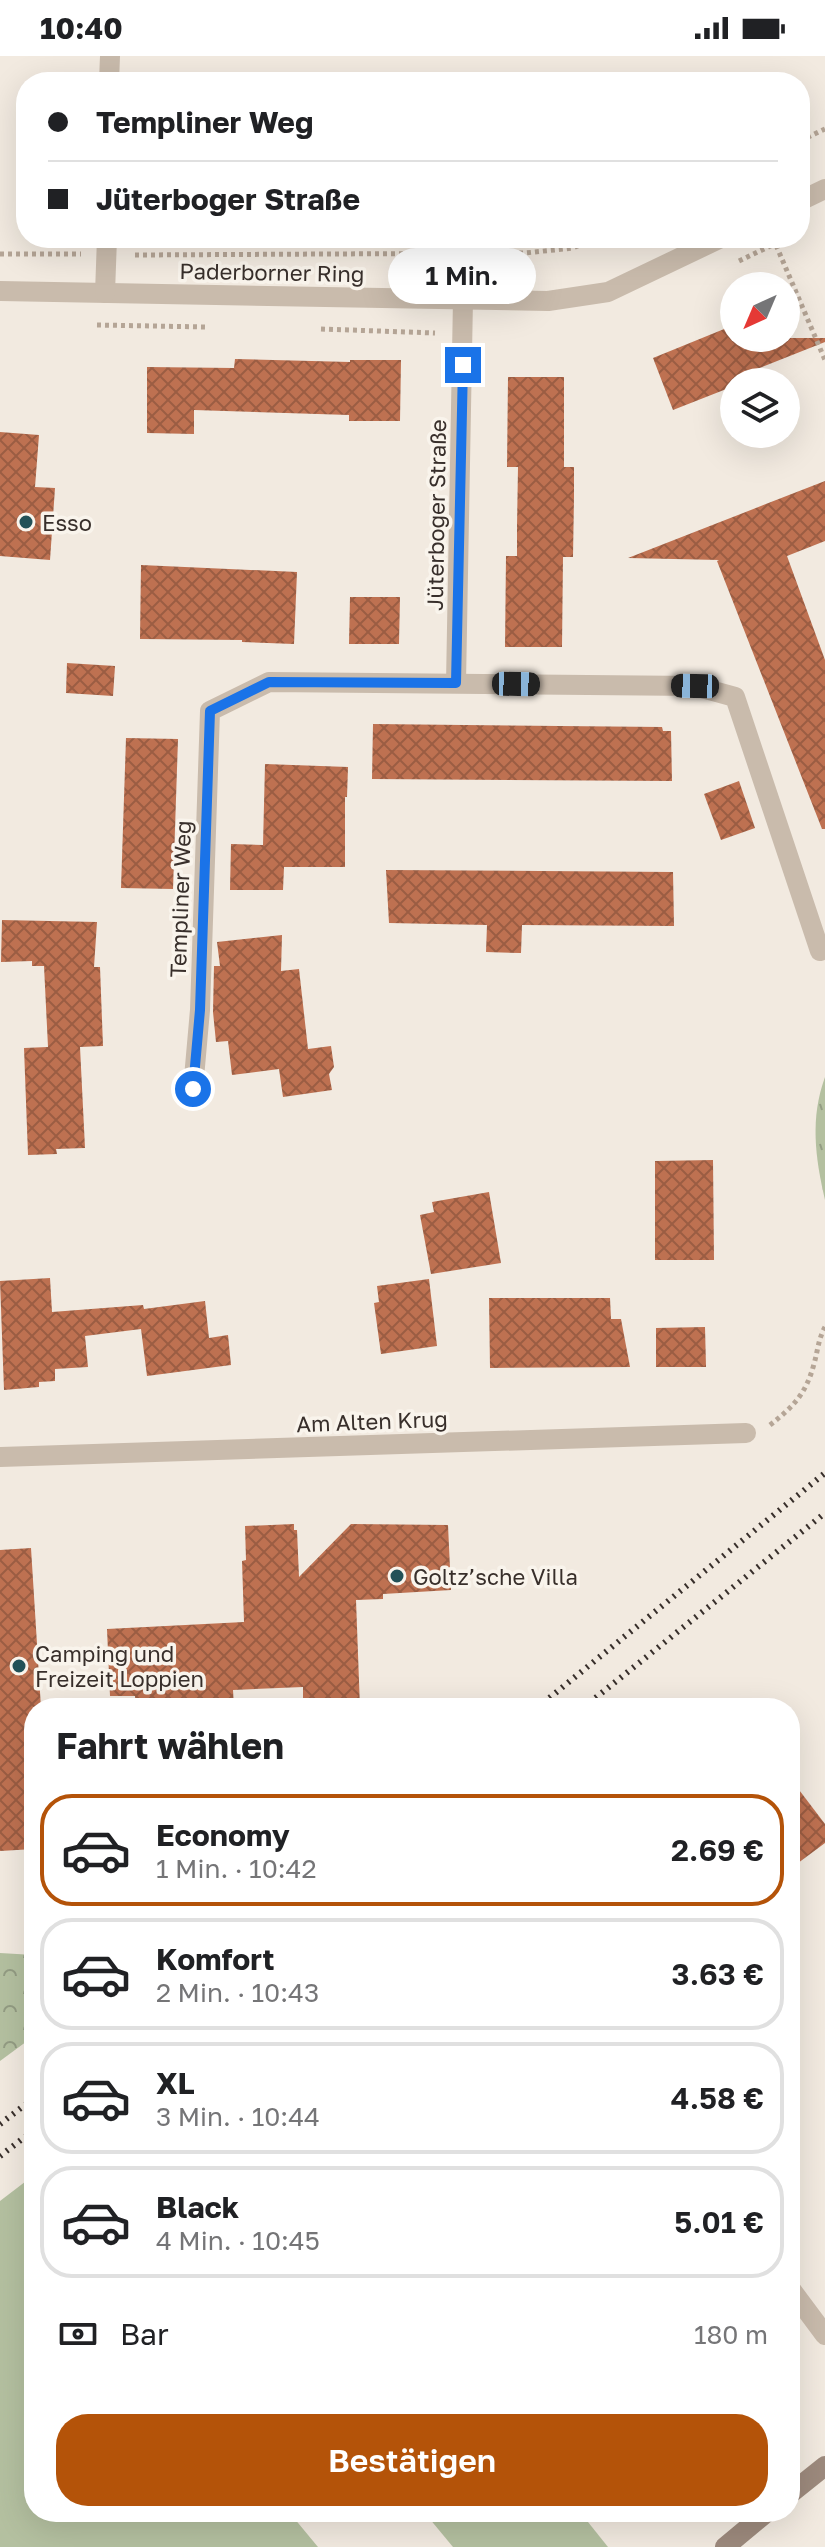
<!DOCTYPE html>
<html lang="de">
<head>
<meta charset="utf-8">
<style>
	body { margin:0; font-family:"Golos Text",sans-serif; background:#f2f2f2; color:#202124; height:100vh; display:flex; flex-direction:column; font-size:30px; white-space:nowrap }
	* { box-sizing:border-box; margin:0 }
	p { font-size:26px; color:#757577 }
	.icon { flex:none; width:44px; height:44px; fill:none; stroke:currentColor; stroke-width:2; stroke-linecap:round; stroke-linejoin:round }
	.map { position:relative; flex:1; overflow:hidden }
	.sheet { position:absolute; left:24px; top:1642px; width:776px; height:824px; display:flex; flex-direction:column; background:#fff; border-radius:32px; box-shadow:0 8px 32px #0002 }
	.sheet>* { flex:none }
	.banner { position:absolute; left:16px; top:16px; width:794px; height:176px; border-radius:32px; box-shadow:0 8px 32px #0002; display:grid; align-content:center; height:176px; padding:0 32px; background:#fff }
	.needle { width:52px; rotate:224deg }
	.controls { position:absolute; left:720px; top:216px; display:grid; gap:16px }
	.controls a { display:grid; place-items:center; width:80px; height:80px; border-radius:50%; background:#fff; box-shadow:0 8px 32px #0002; font-size:40px }
	.end { position:absolute; width:36px; height:36px; margin:-18px; border:10px solid #1a73e8; background:#fff; box-shadow:0 0 0 4px #fff }
	.from { border-radius:50% }
	.bubble { position:absolute; height:56px; border-radius:28px; background:#fff; box-shadow:0 8px 32px #0002; font-size:26px; font-weight:600; line-height:56px; text-align:center }
	.car { position:absolute; width:24px; height:48px; margin:-24px -12px; border-radius:10px; box-shadow:0 0 6px 2px #0007; background:linear-gradient(#222 24%,#8ab4d8 0 40%,#222 0 76%,#8ab4d8 0 86%,#222 0) }
	.banner b { display:flex; align-items:center; gap:28px; height:76px; font-size:30px }
	.banner b+b { border-top:2px solid #e0e0e0 }
	.banner i { width:20px; height:20px; background:#202124 }
	ul { padding:0; list-style:none }
	li { display:flex; align-items:center; gap:24px; height:112px; margin:0 16px 12px; padding:0 16px; border:4px solid #e0e0e0; border-radius:32px }
	li div { flex:1 }
	li b { display:block; font-size:30px }
	li em { font-style:normal; font-weight:600 }
	li.current { border-color:#b45309 }
	li>.icon { width:72px; height:72px; stroke-width:1.5 }
	h2 { padding:0 32px; font-size:36px; line-height:96px }
	.pay { display:flex; align-items:center; gap:20px; height:88px; padding:0 32px; font-size:30px }
	.pay p { margin-inline-start:auto }
	.button { display:flex; gap:16px; margin-top:auto; padding:16px 32px }
	.button a { flex:1; height:92px; border-radius:32px; background:#b45309; color:#fff; font-size:32px; font-weight:600; line-height:92px; text-align:center }
	.status { display:flex; justify-content:space-between; align-items:center; height:56px; padding:0 40px; background:#fff; direction:ltr }
	.status svg { height:22px; fill:currentColor }
	.map>svg:first-child { display:block }
</style>
</head>
<body>
<div class="status"><b>10:40</b><svg viewBox="0 0 49 12"><path d="M0 12V9h3v3zM5 12V6h3v6zM10 12V3h3v9zM15 12V0h3v12zM26 1h20v11H26zM47 4h2v5h-2z"/></svg></div>
<div class="map">
<svg width="825" height="2491" viewBox="0 0 825 2491">
	<defs>
		<pattern id="forest-crowns" width="20" height="18" patternUnits="userSpaceOnUse" patternTransform="scale(2)"><rect width="20" height="18" fill="#b4c0a0"/><path d="M2 6a3 3 0 1 1 6 0M12 15a3 3 0 1 1 6 0" fill="none" stroke="#939c83"/></pattern>
		<pattern id="park-tufts" width="24" height="20" patternUnits="userSpaceOnUse" patternTransform="scale(2)"><rect width="24" height="20" fill="#b4c0a0"/><path d="M3 7l-1-3M5 7V3M7 7l1-3M15 17l-1-3M17 17v-4M19 17l1-3" fill="none" stroke="#939c83"/></pattern>
		<pattern id="building-cross-hatch" width="8" height="8" patternUnits="userSpaceOnUse" patternTransform="scale(2)"><rect width="8" height="8" fill="#be7151"/><path d="M0 0l8 8M0 8l8-8" fill="none" stroke="#9b5d43"/></pattern>
	</defs>
	<rect width="100%" height="100%" fill="#f2eae0"/>
	<g fill="#b4c0a0">
		<path d="M 34,2119 L 34,2456 L 289,2456 L 318,2491 L 0,2491 L 0,2145 Z"/>
		<path d="M 424,2456 L 580,2456 L 608,2491 L 453,2491 Z"/>
	</g>
	<path fill="url(#forest-crowns)" d="M 0,1897 L 34,1899 L 34,1980 L 0,2005 Z"/>
	<path fill="url(#park-tufts)" d="M 825,1021 L 825,1144 C 815,1101 810,1062 825,1021 Z"/>
	<g fill="url(#building-cross-hatch)">
		<path d="M 734,269 L 734,282 L 825,282 L 825,286 L 734,322 L 734,330 L 673,354 L 653,302 Z"/>
		<path d="M 235,303 L 350,306 L 350,304 L 401,304 L 400,365 L 349,365 L 349,359 L 194,354 L 194,378 L 147,377 L 147,311 L 234,312 Z"/>
		<path d="M 508,321 L 564,321 L 564,411 L 574,411 L 574,441 L 573,501 L 563,501 L 562,591 L 505,591 L 506,500 L 517,500 L 517,471 L 518,411 L 507,411 Z"/>
		<path d="M 0,376 L 39,379 L 35,431 L 55,432 L 50,504 L 0,500 Z"/>
		<path d="M 825,425 L 825,485 L 787,500 L 825,604 L 825,773 L 822,773 L 717,505 L 719,504 L 628,502 Z"/>
		<path d="M 141,509 L 297,516 L 294,588 L 242,586 L 242,584 L 140,583 Z"/>
		<path d="M 350,541 L 400,541 L 399,588 L 349,588 Z"/>
		<path d="M 67,607 L 115,610 L 113,640 L 66,637 Z"/>
		<path d="M 373,668 L 662,671 L 663,675 L 671,675 L 672,725 L 372,723 Z"/>
		<path d="M 126,682 L 178,683 L 173,833 L 121,832 Z"/>
		<path d="M 265,708 L 348,711 L 347,741 L 345,741 L 345,811 L 284,811 L 283,834 L 230,834 L 231,788 L 263,789 Z"/>
		<path d="M 739,725 L 755,772 L 721,784 L 704,738 Z"/>
		<path d="M 386,814 L 673,816 L 674,870 L 522,869 L 521,897 L 486,896 L 487,869 L 389,867 Z"/>
		<path d="M 2,864 L 97,866 L 94,911 L 100,911 L 103,990 L 80,991 L 85,1092 L 56,1093 L 57,1098 L 28,1099 L 24,992 L 48,991 L 44,910 L 32,910 L 32,905 L 1,906 Z"/>
		<path d="M 282,879 L 281,915 L 299,913 L 308,993 L 331,990 L 334,1011 L 329,1018 L 332,1034 L 283,1041 L 279,1013 L 232,1019 L 228,985 L 216,986 L 213,956 L 214,910 L 220,910 L 217,886 Z"/>
		<path d="M 713,1104 L 714,1204 L 655,1204 L 655,1105 Z"/>
		<path d="M 489,1136 L 501,1207 L 431,1218 L 420,1159 L 434,1156 L 432,1146 Z"/>
		<path d="M 50,1222 L 52,1256 L 143,1249 L 144,1253 L 205,1245 L 209,1282 L 228,1279 L 231,1309 L 147,1320 L 141,1273 L 85,1280 L 88,1311 L 55,1313 L 55,1325 L 39,1326 L 39,1331 L 4,1334 L 0,1225 Z"/>
		<path d="M 429,1223 L 437,1290 L 381,1298 L 374,1247 L 379,1246 L 377,1230 Z"/>
		<path d="M 489,1242 L 610,1242 L 611,1263 L 621,1263 L 630,1311 L 490,1312 Z"/>
		<path d="M 705,1271 L 706,1311 L 656,1311 L 656,1272 Z"/>
		<path d="M 294,1468 L 294,1474 L 297,1474 L 299,1521 L 351,1468 L 448,1469 L 451,1534 L 383,1538 L 383,1543 L 356,1544 L 360,1652 L 303,1652 L 303,1631 L 233,1634 L 234,1652 L 136,1652 L 135,1640 L 110,1640 L 107,1573 L 244,1566 L 242,1505 L 246,1504 L 245,1470 Z"/>
		<path d="M 31,1492 L 41,1652 L 34,1652 L 34,1793 L 0,1795 L 0,1494 Z"/>
		<path d="M 790,1722 L 825,1768 L 825,1787 L 790,1813 Z"/>
	</g>
	<g fill="none" stroke-linecap="round" stroke-linejoin="round">
		<g stroke="#b5a596" stroke-width="5" stroke-dasharray="4 4" stroke-linecap="butt">
			<path d="M 800,85 L 825,73"/>
			<path d="M 773,182 L 825,304"/>
			<path d="M 0,198 L 81,198"/>
			<path d="M 135,199 L 525,197 L 573,192 L 595,182"/>
			<path d="M 739,205 L 787,182"/>
			<path d="M 420,217 L 420,198"/>
			<path d="M 511,218 L 512,197"/>
			<path d="M 97,269 L 207,271"/>
			<path d="M 321,273 L 435,277"/>
			<path d="M 770,1369 C 793,1351 806,1338 814,1308 C 818,1294 818,1284 825,1271"/>
		</g>
		<g stroke="#c9bbac" stroke-width="20">
			<path d="M 109,26 L 110,0"/>
			<path d="M 800,145 L 825,133"/>
			<path d="M 0,235 L 548,245 L 608,236 L 721,182"/>
			<path d="M 105,237 L 107,182"/>
			<path d="M 456,627 L 463,243"/>
			<path d="M 193,1033 L 200,954 L 210,655 L 269,626 L 695,630 L 735,641 L 820,895"/>
			<path d="M 0,1401 L 746,1377"/>
			<path d="M 790,2232 L 825,2279"/>
		</g>
		<g stroke="#9d8a7d" stroke-width="20">
			<path d="M 790,2438 L 825,2410"/>
			<path d="M 725,2491 L 767,2456"/>
		</g>
		<g stroke="#382f2b" stroke-width="6" stroke-dasharray="2 6" stroke-linecap="butt">
			<path d="M 537,1652 L 825,1417"/>
			<path d="M 583,1652 L 825,1457"/>
			<path d="M 0,2068 L 34,2042"/>
			<path d="M 0,2100 L 34,2074"/>
		</g>
	</g>
	<g fill="none" stroke-linecap="round" stroke-linejoin="round">
		<path stroke="#1a73e8" stroke-width="10" d="M 193,1033 L 200,954 L 210,655 L 269,626 L 456,627 L 463,309"/>
	</g>
	<g fill="#225157" stroke="#f9f4ec" stroke-width="3">
		<circle cx="26" cy="466" r="8"/>
		<circle cx="397" cy="1520" r="8"/>
		<circle cx="19" cy="1610" r="8"/>
	</g>
	<g text-anchor="middle" dominant-baseline="central" stroke-width="7" stroke-linejoin="round" paint-order="stroke">
		<g font-size="22" fill="#382f2b" stroke="#f9f4ec">
			<text transform="translate(272 216) rotate(1)">Paderborner Ring</text>
			<text transform="translate(436 459) rotate(-89)">Jüterboger Straße</text>
			<text transform="translate(180 843) rotate(-88)">Templiner Weg</text>
			<text transform="translate(372 1365) rotate(-2)">Am Alten Krug</text>
		</g>
		<g font-size="22" fill="#382f2b" stroke="#f9f4ec" text-anchor="start">
			<text x="42" y="466">Esso</text>
			<text x="413" y="1520">Goltz’sche Villa</text>
			<text x="35" y="1597">Camping und<tspan x="35" dy="25">Freizeit Loppien</tspan></text>
		</g>
	</g>
</svg>
<div class="controls">
<a><svg class="needle" viewBox="-14 -14 28 28"><path d="M0-13l5 13h-10z" fill="#e53935"/><path d="M0 13l5-13h-10z" fill="#757577"/></svg></a>
<a><svg class="icon" aria-label="layers" viewBox="0 0 24 24"><path d="M12 4l9 5-9 5-9-5zM3 14l9 5 9-5"/></svg></a>
</div>
<i class="end from" style="left:193px;top:1033px"></i>
<i class="end" style="left:463px;top:309px"></i>
<div class="bubble" style="left:388px;top:192px;width:148px">1 Min.</div>
<i class="car" style="left:516px;top:628px;rotate:91deg"></i>
<i class="car" style="left:695px;top:630px;rotate:271deg"></i>
<div class="banner">
<b><i class="from"></i>Templiner Weg</b>
<b><i></i>Jüterboger Straße</b>
</div>
<section class="sheet">
<h2>Fahrt wählen</h2>
<ul>
<li class="current"><svg class="icon" aria-label="car" viewBox="0 0 24 24"><path d="M5 17H2v-5l4-1 3-4h7l3 4 3 1v5h-3M9 17h6M6 11h13"/><circle cx="7" cy="17" r="2"/><circle cx="17" cy="17" r="2"/></svg><div><b>Economy</b><p>1 Min. · 10:42</p></div><em>2.69 €</em></li>
<li><svg class="icon" aria-label="car" viewBox="0 0 24 24"><path d="M5 17H2v-5l4-1 3-4h7l3 4 3 1v5h-3M9 17h6M6 11h13"/><circle cx="7" cy="17" r="2"/><circle cx="17" cy="17" r="2"/></svg><div><b>Komfort</b><p>2 Min. · 10:43</p></div><em>3.63 €</em></li>
<li><svg class="icon" aria-label="car" viewBox="0 0 24 24"><path d="M5 17H2v-5l4-1 3-4h7l3 4 3 1v5h-3M9 17h6M6 11h13"/><circle cx="7" cy="17" r="2"/><circle cx="17" cy="17" r="2"/></svg><div><b>XL</b><p>3 Min. · 10:44</p></div><em>4.58 €</em></li>
<li><svg class="icon" aria-label="car" viewBox="0 0 24 24"><path d="M5 17H2v-5l4-1 3-4h7l3 4 3 1v5h-3M9 17h6M6 11h13"/><circle cx="7" cy="17" r="2"/><circle cx="17" cy="17" r="2"/></svg><div><b>Black</b><p>4 Min. · 10:45</p></div><em>5.01 €</em></li>
</ul>
<div class="pay"><svg class="icon" aria-label="cash" viewBox="0 0 24 24"><path d="M3 7h18v10H3z"/><circle cx="12" cy="12" r="2"/></svg>Bar<p>180 m</p></div>
<div class="button"><a>Bestätigen</a></div>
</section>
</div>
</body>
</html>
